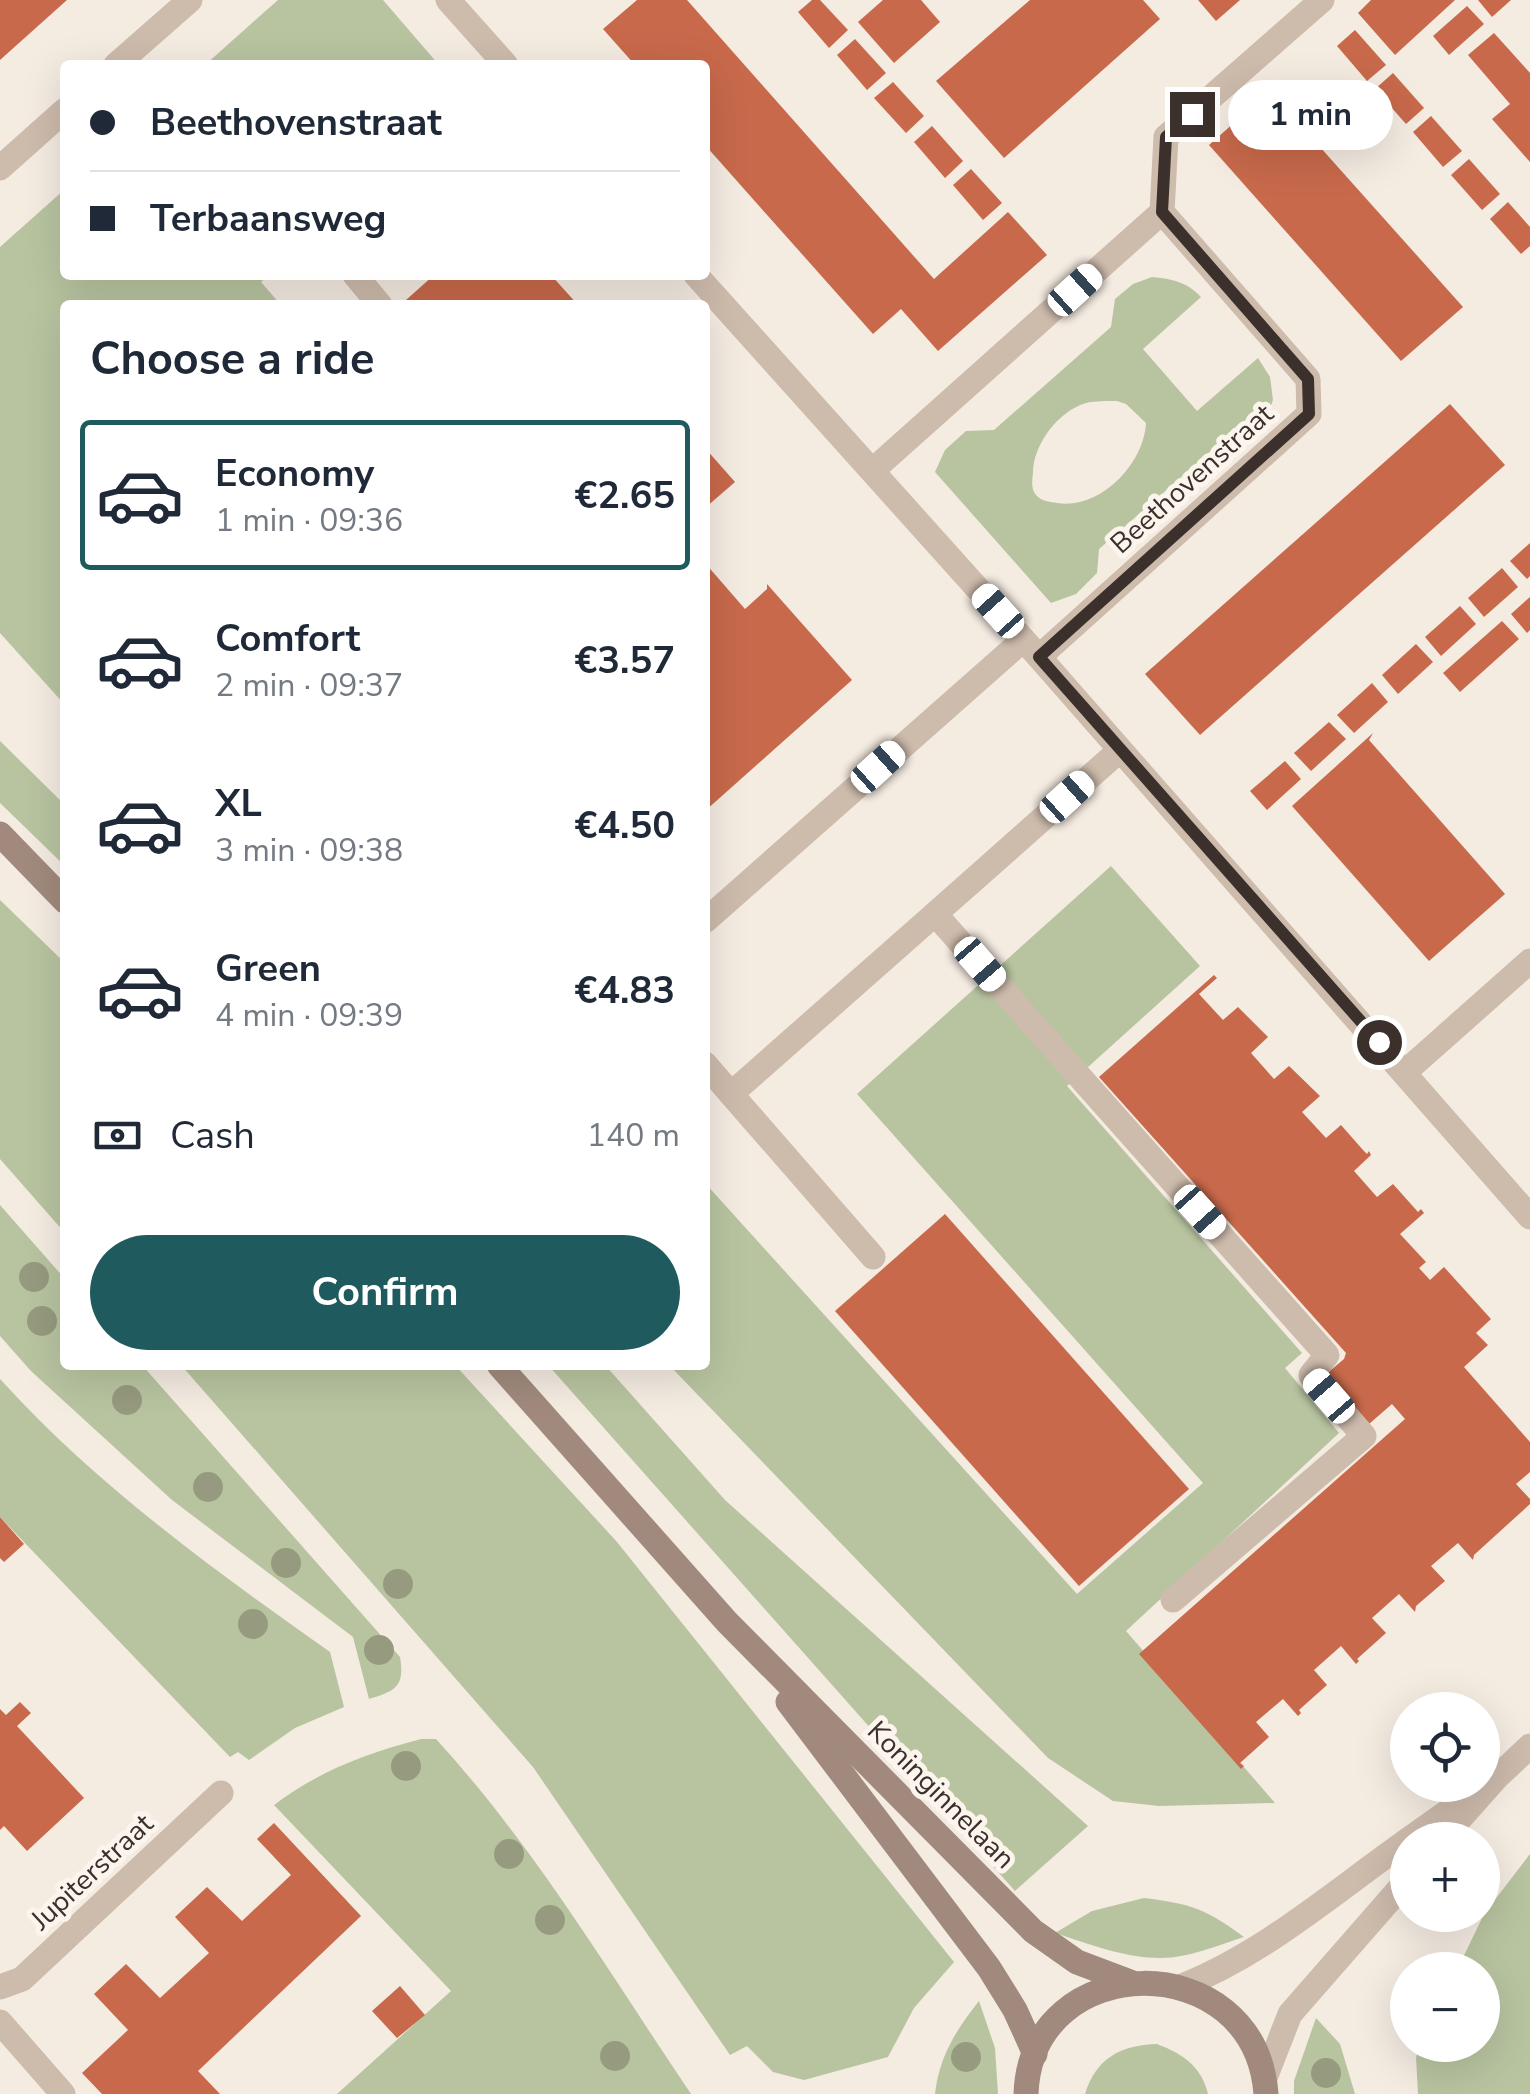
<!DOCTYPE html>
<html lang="en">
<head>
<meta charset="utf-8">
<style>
	body { margin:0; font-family:"Nunito Sans",sans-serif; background:#f2f2f3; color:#1f2937; height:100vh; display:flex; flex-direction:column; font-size:38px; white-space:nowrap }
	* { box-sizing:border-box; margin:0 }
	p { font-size:32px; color:#747a83 }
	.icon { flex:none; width:55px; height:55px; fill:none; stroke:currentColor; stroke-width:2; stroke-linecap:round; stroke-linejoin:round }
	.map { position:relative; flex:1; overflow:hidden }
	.side { position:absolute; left:60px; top:300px; width:650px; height:1070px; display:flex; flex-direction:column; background:#fff; border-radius:10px; box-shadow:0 10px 40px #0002 }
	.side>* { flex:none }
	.top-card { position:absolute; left:60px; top:60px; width:650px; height:220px; border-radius:10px; box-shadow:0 10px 40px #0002; display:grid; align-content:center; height:220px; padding:0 30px; background:#fff }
	.tools { position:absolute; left:1390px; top:1692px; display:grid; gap:20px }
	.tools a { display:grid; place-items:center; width:110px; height:110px; border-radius:50%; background:#fff; box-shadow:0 10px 40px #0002; font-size:50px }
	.end { position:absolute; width:45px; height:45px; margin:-22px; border:12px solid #3b302b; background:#fff; box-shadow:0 0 0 5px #fff }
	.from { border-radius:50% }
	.bubble { position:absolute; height:70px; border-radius:35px; background:#fff; box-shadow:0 10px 40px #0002; font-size:32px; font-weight:700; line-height:70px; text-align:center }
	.car { position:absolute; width:30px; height:60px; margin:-30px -15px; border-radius:12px; box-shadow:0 0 8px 2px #0007; background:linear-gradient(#fff 24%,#345 0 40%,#fff 0 76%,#345 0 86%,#fff 0) }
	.top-card b { display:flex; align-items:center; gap:35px; height:95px; font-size:38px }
	.top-card b+b { border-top:2px solid #e0e1e3 }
	.top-card i { width:25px; height:25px; background:#1f2937 }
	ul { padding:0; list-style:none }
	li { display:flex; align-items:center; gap:30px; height:150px; margin:0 20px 15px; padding:0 10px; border:5px solid transparent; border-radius:10px }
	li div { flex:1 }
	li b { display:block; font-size:38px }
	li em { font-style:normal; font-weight:700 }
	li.on { border-color:#1f5a5e }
	li>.icon { width:90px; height:90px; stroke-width:1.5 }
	h2 { padding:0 30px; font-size:45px; line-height:120px }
	.pay { display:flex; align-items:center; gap:25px; height:110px; padding:0 30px; font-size:38px }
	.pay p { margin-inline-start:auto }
	.action { display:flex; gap:20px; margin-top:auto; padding:20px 30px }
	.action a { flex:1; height:115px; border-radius:60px; background:#1f5a5e; color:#fff; font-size:40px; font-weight:700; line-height:115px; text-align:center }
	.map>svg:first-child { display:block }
</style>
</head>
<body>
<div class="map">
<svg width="1530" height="2094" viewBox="0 0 1530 2094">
	<rect width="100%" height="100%" fill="#f4ebe1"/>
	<g fill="#b8c4a0" fill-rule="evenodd">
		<path d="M 278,0 L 383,0 L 439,65 L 205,65 Z"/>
		<path d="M 65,189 L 65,275 L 269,275 L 261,282 L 281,305 L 65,305 L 65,705 L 0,633 L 0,247 Z"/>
		<path d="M 1152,277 C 1172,279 1187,282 1201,297 L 1143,349 L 1197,411 L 1258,358 L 1270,377 L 1273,400 L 1262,429 L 1244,444 L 1219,444 L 1099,549 L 1097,573 L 1076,594 L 1051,603 L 935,472 L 945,450 L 966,431 L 994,430 L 1111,327 L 1115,299 L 1133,284 ZM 1117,401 L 1126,404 L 1146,423 C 1144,464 1100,510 1057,503 C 1050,502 1041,501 1036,495 C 1031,489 1032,481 1033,473 C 1033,445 1058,411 1086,403 C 1095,401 1107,401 1117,401 Z"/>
		<path d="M 0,741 L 65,805 L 65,866 L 0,803 Z"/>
		<path d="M 1111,866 L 1200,966 L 1067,1086 L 1302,1353 L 1285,1368 L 1339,1433 L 1126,1631 L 1275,1803 L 1159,1806 L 1113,1801 L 1048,1758 L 669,1365 L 705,1365 L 705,1183 L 1077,1594 L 1203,1483 L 857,1094 Z"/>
		<path d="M 0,900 L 65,963 L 65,1233 L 0,1159 Z"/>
		<path d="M 0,1205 L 65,1279 L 65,1365 L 142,1365 L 400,1657 C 405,1687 395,1691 369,1699 L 353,1637 L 172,1500 L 31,1371 L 0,1336 Z"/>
		<path d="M 181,1365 L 455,1365 L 617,1542 L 954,1962 L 914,2008 L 888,2057 L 804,2080 L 773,2072 L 747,2046 L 730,2055 L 533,1767 Z"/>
		<path d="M 548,1365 L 605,1365 L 725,1500 L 1088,1826 L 1015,1891 Z"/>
		<path d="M 0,1379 C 96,1485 214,1570 330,1652 L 344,1707 L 295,1728 L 249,1760 L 238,1752 L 230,1757 L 0,1517 Z"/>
		<path d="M 421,1739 L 436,1739 C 534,1846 610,1974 691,2094 L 337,2094 L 451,1991 L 274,1805 C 319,1771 367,1753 421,1739 Z"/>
		<path d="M 1530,1854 L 1530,2094 L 1418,2094 L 1416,2057 L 1421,2045 L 1482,2045 L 1482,1970 L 1457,1970 L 1484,1914 Z"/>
		<path d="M 1144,1898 C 1192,1904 1206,1909 1244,1937 C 1218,1945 1189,1958 1161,1958 C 1125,1958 1089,1944 1055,1933 L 1092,1911 Z"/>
		<path d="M 979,2001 L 995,2048 L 998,2094 L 935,2094 C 939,2057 956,2030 979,2001 Z"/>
		<path d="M 1316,2018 L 1340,2044 L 1355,2094 L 1294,2094 L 1294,2081 Z"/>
		<path d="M 1157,2044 C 1183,2054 1201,2066 1208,2094 L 1085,2094 C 1096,2058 1121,2045 1157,2044 Z"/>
	</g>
	<g fill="#c8694b">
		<path d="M 0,0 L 67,0 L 0,60 Z"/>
		<path d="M 637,0 L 687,0 L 934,279 L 1008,212 L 1047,255 L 938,351 L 901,309 L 873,334 L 705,145 L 705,65 L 635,65 L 603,29 Z"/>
		<path d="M 812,0 L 820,0 L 848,30 L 829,48 L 798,12 Z"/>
		<path d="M 883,0 L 921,0 L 940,22 L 894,63 L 858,22 Z"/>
		<path d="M 1030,0 L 1143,0 L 1160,19 L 1004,158 L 936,81 Z"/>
		<path d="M 1198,0 L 1240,0 L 1216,21 Z"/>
		<path d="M 1371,0 L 1455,0 L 1395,55 L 1358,13 Z"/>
		<path d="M 1478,0 L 1511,0 L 1492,17 Z"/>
		<path d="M 1467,6 L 1484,24 L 1449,55 L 1433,36 Z"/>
		<path d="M 1355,30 L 1386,65 L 1367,81 L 1337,46 Z"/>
		<path d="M 1494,33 L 1530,73 L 1530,162 L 1492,119 L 1510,104 L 1468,55 Z"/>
		<path d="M 855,39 L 886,73 L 867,90 L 837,55 Z"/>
		<path d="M 1393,73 L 1424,108 L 1406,124 L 1375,89 Z"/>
		<path d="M 893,82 L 924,116 L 906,133 L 874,98 Z"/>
		<path d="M 1270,91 L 1463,307 L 1401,361 L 1209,145 Z"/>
		<path d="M 1431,116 L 1462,151 L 1443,167 L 1413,132 Z"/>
		<path d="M 932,126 L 963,161 L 945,178 L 914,142 Z"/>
		<path d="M 1469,159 L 1500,194 L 1482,210 L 1451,175 Z"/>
		<path d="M 971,169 L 1002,203 L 983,220 L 953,185 Z"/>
		<path d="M 1508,202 L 1530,227 L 1530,246 L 1521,254 L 1490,219 Z"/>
		<path d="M 434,275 L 551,275 L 578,305 L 411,305 L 406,300 Z"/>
		<path d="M 1450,404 L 1505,465 L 1200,735 L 1145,674 Z"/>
		<path d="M 705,448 L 735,482 L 705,508 Z"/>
		<path d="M 1530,543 L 1530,576 L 1527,579 L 1510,561 Z"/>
		<path d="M 705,563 L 745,609 L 767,589 L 767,584 L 852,680 L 705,811 Z"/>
		<path d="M 1502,568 L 1518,587 L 1484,617 L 1468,598 Z"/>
		<path d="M 1530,597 L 1530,630 L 1527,633 L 1511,614 Z"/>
		<path d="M 1460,606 L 1476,624 L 1441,656 L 1425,637 Z"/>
		<path d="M 1502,621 L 1519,639 L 1460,692 L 1443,673 Z"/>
		<path d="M 1416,644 L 1433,662 L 1398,694 L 1382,675 Z"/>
		<path d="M 1372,683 L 1388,702 L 1354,733 L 1337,715 Z"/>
		<path d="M 1329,722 L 1346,739 L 1311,771 L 1294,753 Z"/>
		<path d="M 1373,733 L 1369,740 L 1505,894 L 1429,961 L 1292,806 Z"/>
		<path d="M 1285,761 L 1301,779 L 1267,810 L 1250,791 Z"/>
		<path d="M 1214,975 L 1217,978 L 1199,994 L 1223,1020 L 1238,1007 L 1268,1037 L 1251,1053 L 1274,1079 L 1289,1066 L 1320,1096 L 1302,1112 L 1326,1138 L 1341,1125 L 1363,1150 L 1367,1154 L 1369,1151 L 1371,1155 L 1354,1171 L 1377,1197 L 1393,1184 L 1418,1212 L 1421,1209 L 1424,1213 L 1400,1234 L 1426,1262 L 1419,1268 L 1430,1280 L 1444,1267 L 1491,1319 L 1476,1333 L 1488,1345 L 1464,1367 L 1530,1442 L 1530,1472 L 1516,1484 L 1530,1499 L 1530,1504 L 1474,1555 L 1473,1560 L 1458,1543 L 1431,1566 L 1445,1581 L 1416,1606 L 1415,1612 L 1399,1594 L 1372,1618 L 1386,1633 L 1357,1659 L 1359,1661 L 1356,1664 L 1341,1646 L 1314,1670 L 1327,1685 L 1299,1710 L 1301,1713 L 1298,1716 L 1283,1699 L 1256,1722 L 1269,1737 L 1240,1763 L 1244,1766 L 1241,1769 L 1139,1654 L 1405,1419 L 1392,1404 L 1369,1424 L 1325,1375 L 1344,1359 L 1346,1353 L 1099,1077 Z"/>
		<path d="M 945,1214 L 1189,1489 L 1079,1586 L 835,1311 Z"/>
		<path d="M 0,1517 L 24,1544 L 4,1562 L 0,1558 Z"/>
		<path d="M 20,1702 L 31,1713 L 17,1726 L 84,1798 L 27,1851 L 4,1826 L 0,1830 L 0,1709 L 6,1715 Z"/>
		<path d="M 274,1823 L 361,1916 L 198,2071 L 220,2094 L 102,2094 L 82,2073 L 128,2030 L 94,1994 L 126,1964 L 160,1998 L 209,1953 L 175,1917 L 207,1887 L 242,1921 L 291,1875 L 257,1839 Z"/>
		<path d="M 400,1986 L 425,2015 L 397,2038 L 372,2011 Z"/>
	</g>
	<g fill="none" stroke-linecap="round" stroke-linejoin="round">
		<g stroke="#cdbbac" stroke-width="25">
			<path d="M 116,65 L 190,0"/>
			<path d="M 0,168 L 65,110"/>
			<path d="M 355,275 L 380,305"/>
			<path d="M 1120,750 L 935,914 L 1327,1355 L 1311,1375 L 1364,1436 L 1173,1600"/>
			<path d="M 705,921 L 1023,640"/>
			<path d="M 705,1064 L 731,1094"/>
			<path d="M 873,1257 L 731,1094 L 935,914"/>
		</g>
		<g stroke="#cdbbac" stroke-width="25">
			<path d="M 448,0 L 506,65"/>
			<path d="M 1162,212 L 1166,137 L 1322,0"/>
			<path d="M 696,275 L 1039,657 L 1530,1217"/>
			<path d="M 873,470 L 1162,212"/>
			<path d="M 1039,657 L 1309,414 L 1308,379 L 1162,212"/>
			<path d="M 1405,1072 L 1530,961"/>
			<path d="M 1408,1840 L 1460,1803"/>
			<path d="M 1441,1840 L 1497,1777 L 1530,1746"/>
			<path d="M 1182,1986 C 1265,1953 1334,1892 1408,1840"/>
			<path d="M 0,1987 L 22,1979 L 221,1793"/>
			<path d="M 0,2022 L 63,2094"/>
			<path d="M 1265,2078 L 1290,2014 L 1408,1879"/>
		</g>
		<g stroke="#a18a7d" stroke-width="25">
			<path d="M 0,834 L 65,901"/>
			<path d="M 499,1365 L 727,1622 L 1033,1931 L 1077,1962 L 1130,1982"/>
			<path d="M 788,1702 L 989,1968 L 1015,2010 L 1035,2054"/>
			<path d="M 1026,2094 C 1031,1948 1255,1945 1266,2094"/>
		</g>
	</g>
	<g fill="#969b7f">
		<circle cx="34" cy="1277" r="15"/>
		<circle cx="42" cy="1321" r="15"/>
		<circle cx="127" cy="1400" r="15"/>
		<circle cx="208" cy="1487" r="15"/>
		<circle cx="286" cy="1563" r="15"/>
		<circle cx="398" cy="1584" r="15"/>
		<circle cx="253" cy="1624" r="15"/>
		<circle cx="379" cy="1650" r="15"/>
		<circle cx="406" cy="1766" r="15"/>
		<circle cx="509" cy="1854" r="15"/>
		<circle cx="550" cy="1920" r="15"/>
		<circle cx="615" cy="2056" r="15"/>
		<circle cx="966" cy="2057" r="15"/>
		<circle cx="1326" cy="2073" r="15"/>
	</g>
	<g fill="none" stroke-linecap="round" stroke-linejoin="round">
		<path stroke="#3b302b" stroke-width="12" d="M 1192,114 L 1166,137 L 1162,212 L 1308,379 L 1309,414 L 1039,657 L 1379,1042"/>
	</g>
	<g text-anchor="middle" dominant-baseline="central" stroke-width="10" stroke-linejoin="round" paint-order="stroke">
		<g font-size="28" fill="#3b302b" stroke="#fbf5ee">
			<text transform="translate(1192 479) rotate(-42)">Beethovenstraat</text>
			<text transform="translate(941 1795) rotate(45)">Koninginnelaan</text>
			<text transform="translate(92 1872) rotate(-43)">Jupiterstraat</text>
		</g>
	</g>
</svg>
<div class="tools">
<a><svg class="icon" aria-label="locate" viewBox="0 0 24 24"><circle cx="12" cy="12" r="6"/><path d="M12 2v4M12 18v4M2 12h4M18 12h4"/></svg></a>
<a>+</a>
<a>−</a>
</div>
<i class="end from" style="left:1379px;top:1042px"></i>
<i class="end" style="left:1192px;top:114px"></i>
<div class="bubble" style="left:1228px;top:80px;width:165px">1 min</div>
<i class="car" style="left:1075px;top:290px;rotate:48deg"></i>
<i class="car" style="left:998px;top:611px;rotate:318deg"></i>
<i class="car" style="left:878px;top:767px;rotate:48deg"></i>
<i class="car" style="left:1067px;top:797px;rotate:48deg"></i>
<i class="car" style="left:980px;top:964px;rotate:139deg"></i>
<i class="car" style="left:1200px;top:1212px;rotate:138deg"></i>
<i class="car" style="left:1329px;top:1396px;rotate:319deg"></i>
<div class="top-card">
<b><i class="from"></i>Beethovenstraat</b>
<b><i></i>Terbaansweg</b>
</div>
<section class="side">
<h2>Choose a ride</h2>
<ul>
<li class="on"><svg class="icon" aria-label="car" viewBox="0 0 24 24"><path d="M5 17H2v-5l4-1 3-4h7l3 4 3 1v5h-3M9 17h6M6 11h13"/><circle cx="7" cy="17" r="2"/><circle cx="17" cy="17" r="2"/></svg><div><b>Economy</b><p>1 min · 09:36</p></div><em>€2.65</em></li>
<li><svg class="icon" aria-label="car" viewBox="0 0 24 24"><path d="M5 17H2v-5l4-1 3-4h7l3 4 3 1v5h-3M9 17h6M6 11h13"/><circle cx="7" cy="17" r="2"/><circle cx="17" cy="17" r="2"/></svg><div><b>Comfort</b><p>2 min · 09:37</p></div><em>€3.57</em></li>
<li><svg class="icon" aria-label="car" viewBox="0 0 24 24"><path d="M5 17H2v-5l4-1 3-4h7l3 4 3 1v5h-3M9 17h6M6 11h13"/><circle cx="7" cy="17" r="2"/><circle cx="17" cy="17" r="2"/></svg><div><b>XL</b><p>3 min · 09:38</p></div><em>€4.50</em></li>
<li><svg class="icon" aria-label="car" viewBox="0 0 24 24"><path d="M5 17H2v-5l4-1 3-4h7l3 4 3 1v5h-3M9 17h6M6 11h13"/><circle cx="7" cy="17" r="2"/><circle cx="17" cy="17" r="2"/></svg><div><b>Green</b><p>4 min · 09:39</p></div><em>€4.83</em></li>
</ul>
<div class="pay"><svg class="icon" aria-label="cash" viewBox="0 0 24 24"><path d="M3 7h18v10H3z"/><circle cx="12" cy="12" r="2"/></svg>Cash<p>140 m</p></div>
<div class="action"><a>Confirm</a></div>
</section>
</div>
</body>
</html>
